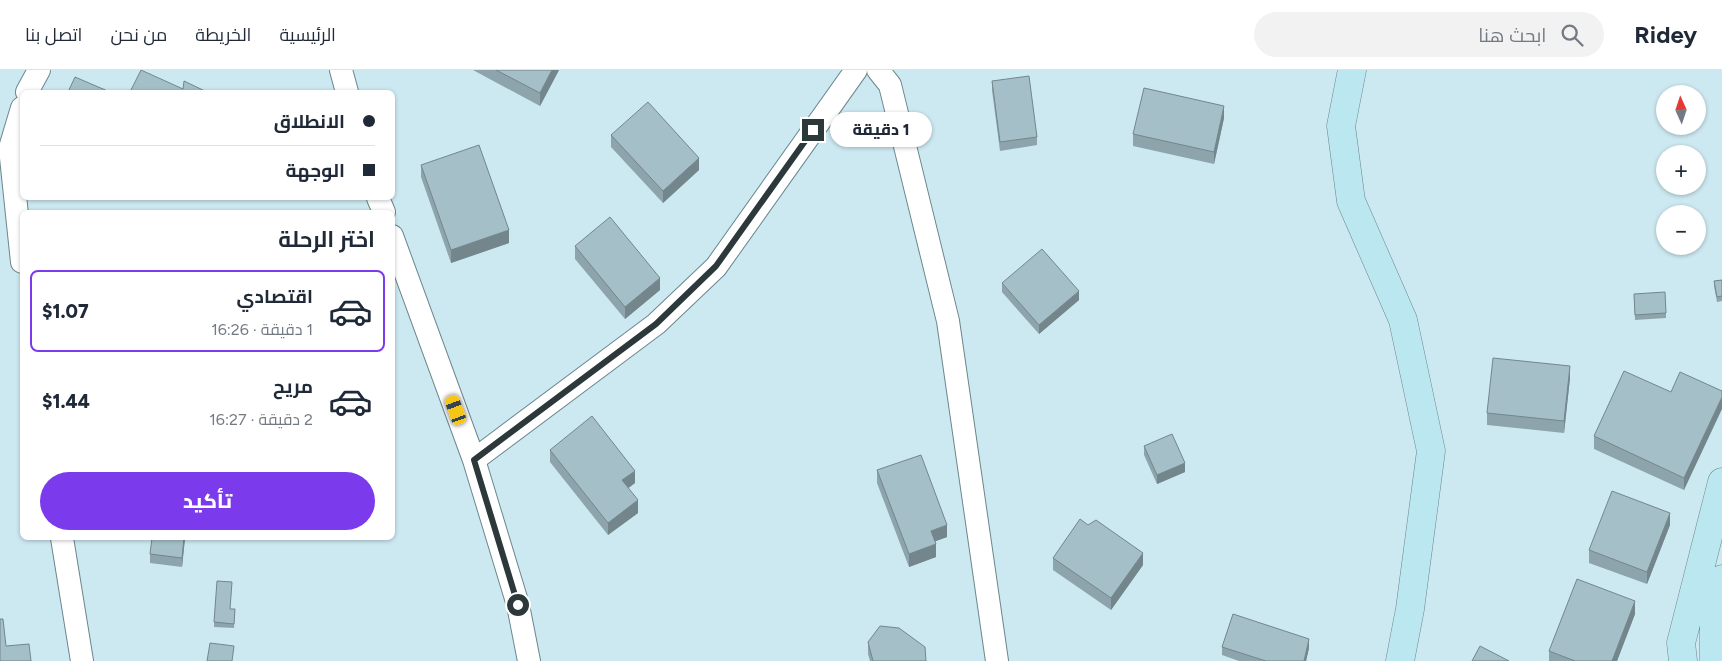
<!DOCTYPE html>
<html lang="ar">
<meta charset="utf-8">
<style>
:root{--surface:#fff;--page:#f2f2f3;--text:#1f2937;--muted:#747a83;--line:#e0e1e3;--accent:#7c3aed}
body{margin:0;font-family:Figtree,Cairo,sans-serif;background:var(--page);color:var(--text);direction:rtl;height:100vh;display:flex;flex-direction:column;font-size:19px;white-space:nowrap}
*{box-sizing:border-box;margin:0}
p{font-size:16px;color:var(--muted)}
.icon{flex:none;width:28px;height:28px;fill:none;stroke:currentColor;stroke-width:2;stroke-linecap:round;stroke-linejoin:round}
.map{position:relative;flex:1;overflow:hidden;direction:ltr}
.panel{position:absolute;left:20px;top:140px;width:375px;height:330px;display:flex;flex-direction:column;background:var(--surface);border-radius:8px;box-shadow:0 1px 4px #0004;direction:rtl}
.panel>*{flex:none}
.hud{position:absolute;left:20px;top:20px;width:375px;height:110px;border-radius:8px;box-shadow:0 1px 4px #0004;direction:rtl;display:grid;align-content:center;height:110px;padding:0 20px;background:var(--surface)}
.needle{width:32px;rotate:357deg}
.buttons{position:absolute;left:1656px;top:15px;display:grid;gap:10px}
.buttons a{display:grid;place-items:center;width:50px;height:50px;border-radius:50%;background:var(--surface);box-shadow:0 1px 4px #0004;font-size:25px}
.end{position:absolute;width:22px;height:22px;margin:-11px;border:6px solid #2d383b;background:#fff;box-shadow:0 0 0 2px #fff}
.from{border-radius:50%}
.bubble{position:absolute;height:35px;border-radius:18px;background:var(--surface);box-shadow:0 1px 4px #0004;font-size:16px;font-weight:800;line-height:35px;text-align:center;direction:rtl}
.car{position:absolute;width:15px;height:30px;margin:-15px -8px;border-radius:6px;box-shadow:0 0 4px 1px #0007;background:linear-gradient(#f5c518 24%,#345 0 40%,#f5c518 0 76%,#345 0 86%,#f5c518 0)}
.hud b{display:flex;align-items:center;gap:18px;height:48px;font-size:19px}
.hud b+b{border-top:1px solid var(--line)}
.hud i{width:12px;height:12px;background:var(--text)}
ul{padding:0;list-style:none}
li{display:flex;align-items:center;gap:15px;height:82px;margin:0 10px 8px;padding:0 10px;border:2px solid transparent;border-radius:8px}
li div{flex:1}
li b{display:block;font-size:19px}
li em{font-style:normal;font-weight:800}
li.current{border-color:var(--accent)}
li>.icon{width:45px;height:45px;stroke-width:1.5}
h2{padding:0 20px;font-size:22px;line-height:60px}
.action{display:flex;gap:10px;margin-top:auto;padding:10px 20px}
.action a{flex:1;height:58px;border-radius:30px;background:var(--accent);color:#fff;font-size:20px;font-weight:800;line-height:58px;text-align:center}
header{display:flex;align-items:center;gap:30px;box-sizing:border-box;height:70px;padding:0 25px;background:var(--surface);border-bottom:1px solid var(--line)}
header strong{font-size:24px}
nav{display:flex;gap:28px;margin-inline-start:auto;font-size:18px}
.search{width:350px;height:45px;background:var(--page);display:flex;align-items:center;gap:12px;box-sizing:border-box;padding:0 18px;border-radius:28px;color:var(--muted);font-size:19px}
.map>svg:first-child{display:block}
.lines{fill:none;stroke-linecap:round;stroke-linejoin:round}
.street-casing{stroke:#6c868d;stroke-width:24}
.secondary-casing{stroke:#6c868d;stroke-width:29}
.street{stroke:#fff;stroke-width:22}
.secondary{stroke:#bbe7f0;stroke-width:28}
.wall{fill:#8da4ac}
.shaded-wall{fill:#73868c}
.building{fill:#a4bfc8;stroke:#73868c}
.route{stroke:#2d383b;stroke-width:6}
</style>
<header>
<strong>Ridey</strong>
<div class="search"><svg class="icon" aria-label="search" viewBox="0 0 24 24"><circle cx="10" cy="10" r="6"/><path d="M15 15l6 6"/></svg>ابحث هنا</div>
<nav><a>الرئيسية</a><a>الخريطة</a><a>من نحن</a><a>اتصل بنا</a></nav>
</header>
<div class="map">
<svg width="1722" height="591" viewBox="0 0 1722 591">
<rect width="100%" height="100%" fill="#cce8f0"/>
<g class="lines">
<defs>
<path id="street" d="M 341,0 L 347,22
M 878,0 L 890,15 L 948,251 L 997,591
M 27,22 L 39,0
M 22,38 L 10,78 L 22,192
M 378,128 L 384,142
M 392,166 L 474,390 L 656,254 L 716,197 L 856,0
M 474,390 L 518,535 L 529,591
M 62,468 L 82,591"/>
<path id="secondary" d="M 1352,0 L 1341,56 L 1351,131 L 1403,250 L 1431,381 L 1410,539 L 1400,591
M 1683,591 L 1681,573 L 1722,412
M 1714,591 L 1714,535 L 1722,509"/>
</defs>
<use href="#street" class="street-casing"/>
<use href="#secondary" class="secondary-casing"/>
<use href="#street" class="street"/>
<use href="#secondary" class="secondary"/>
</g>
<path class="wall" d="M 473,0 L 559,0 L 540,36 Z
M 992,11 L 1037,67 L 1037,75 L 1000,81 L 992,20 Z
M 1224,48 L 1214,94 L 1133,76 L 1133,64 Z
M 611,65 L 699,100 L 663,133 L 611,77 Z
M 421,95 L 509,173 L 451,193 L 421,107 Z
M 575,176 L 660,220 L 625,249 L 575,189 Z
M 1722,210 L 1722,231 L 1717,232 L 1714,216 L 1714,211 Z
M 1002,213 L 1079,230 L 1039,264 L 1002,222 Z
M 1634,224 L 1666,243 L 1666,248 L 1635,250 Z
M 1570,308 L 1564,363 L 1487,355 L 1487,343 Z
M 1722,321 L 1684,420 L 1594,379 L 1594,366 L 1671,322 Z
M 1144,376 L 1185,402 L 1157,414 L 1144,385 Z
M 550,380 L 635,413 L 628,418 L 638,443 L 608,465 L 550,392 Z
M 877,400 L 947,467 L 935,471 L 936,487 L 909,497 L 877,413 Z
M 1670,455 L 1647,514 L 1589,493 L 1589,480 Z
M 185,468 L 182,497 L 150,493 L 150,484 Z
M 1053,488 L 1143,495 L 1111,540 L 1053,500 Z
M 230,539 L 235,539 L 234,558 L 214,557 L 214,552 Z
M 1635,544 L 1617,591 L 1549,591 L 1549,581 Z
M 868,572 L 926,591 L 870,591 L 868,584 Z
M 1222,577 L 1309,578 L 1306,591 L 1239,591 L 1222,585 Z"/>
<path class="shaded-wall" d="M 552,0 L 559,0 L 540,36 L 540,23 Z
M 1224,36 L 1224,48 L 1214,94 L 1214,82 Z
M 699,88 L 699,100 L 663,133 L 663,121 Z
M 509,160 L 509,173 L 451,193 L 451,180 Z
M 660,208 L 660,220 L 625,249 L 625,237 Z
M 1079,221 L 1079,230 L 1039,264 L 1039,255 Z
M 1570,296 L 1570,308 L 1564,363 L 1564,351 Z
M 1722,327 L 1722,339 L 1684,420 L 1684,408 Z
M 1185,393 L 1185,402 L 1157,414 L 1157,405 Z
M 635,401 L 635,413 L 622,423 L 622,410 Z
M 638,430 L 638,443 L 608,465 L 608,453 Z
M 1670,443 L 1670,455 L 1647,514 L 1647,502 Z
M 947,455 L 947,467 L 931,473 L 931,461 Z
M 184,468 L 185,468 L 182,497 L 182,488 Z
M 936,474 L 936,487 L 909,497 L 909,484 Z
M 1143,483 L 1143,495 L 1111,540 L 1111,528 Z
M 1635,531 L 1635,544 L 1617,591 L 1612,591 Z
M 1309,569 L 1309,578 L 1306,591 L 1304,591 Z"/>
<path class="building" d="M 141,0 L 183,19 L 184,11 L 207,22 L 130,22 Z
M 496,0 L 552,0 L 540,23 Z
M 1029,6 L 1037,67 L 1000,72 L 992,11 Z
M 75,7 L 110,22 L 68,22 Z
M 1144,18 L 1224,36 L 1214,82 L 1133,64 Z
M 648,32 L 699,88 L 663,121 L 611,65 Z
M 479,75 L 509,160 L 451,180 L 421,95 Z
M 610,147 L 660,208 L 625,237 L 575,176 Z
M 1042,179 L 1079,221 L 1039,255 L 1002,213 Z
M 1722,210 L 1722,226 L 1717,227 L 1714,211 Z
M 1665,222 L 1666,243 L 1635,245 L 1634,224 Z
M 1493,288 L 1570,296 L 1564,351 L 1487,343 Z
M 1624,301 L 1671,322 L 1680,302 L 1722,321 L 1722,327 L 1684,408 L 1594,366 Z
M 592,346 L 635,401 L 622,410 L 638,430 L 608,453 L 550,380 Z
M 1172,364 L 1185,393 L 1157,405 L 1144,376 Z
M 921,385 L 947,455 L 931,461 L 936,474 L 909,484 L 877,400 Z
M 1612,421 L 1670,443 L 1647,502 L 1589,480 Z
M 1080,449 L 1088,455 L 1096,450 L 1143,483 L 1111,528 L 1053,488 Z
M 152,468 L 184,468 L 182,488 L 150,484 Z
M 1577,509 L 1635,531 L 1612,591 L 1575,591 L 1549,581 Z
M 217,511 L 232,512 L 230,539 L 235,539 L 234,554 L 214,552 Z
M 1233,544 L 1309,569 L 1304,591 L 1266,591 L 1222,577 Z
M 0,549 L 3,549 L 6,576 L 29,574 L 31,591 L 0,591 Z
M 880,556 L 899,558 L 925,577 L 926,591 L 873,591 L 868,572 Z
M 210,573 L 234,576 L 232,591 L 207,591 Z
M 1480,576 L 1509,591 L 1472,591 Z"/>
<g class="lines">
<path class="route" d="M 518,535 L 474,390 L 656,254 L 716,196 L 813,60"/>
</g>
</svg>
<div class="buttons">
<a><svg class="needle" viewBox="-14 -14 28 28"><path d="M0-13l5 13h-10z" fill="#e53935"/><path d="M0 13l5-13h-10z" fill="#747a83"/></svg></a>
<a>+</a>
<a>−</a>
</div>
<i class="end from" style="left:518px;top:535px"></i>
<i class="end" style="left:813px;top:60px"></i>
<div class="bubble" style="left:830px;top:42px;width:102px">1 دقيقة</div>
<i class="car" style="left:456px;top:340px;rotate:340deg"></i>
<div class="hud">
<b><i class="from"></i>الانطلاق</b>
<b><i></i>الوجهة</b>
</div>
<section class="panel">
<h2>اختر الرحلة</h2>
<ul>
<li class="current"><svg class="icon" aria-label="car" viewBox="0 0 24 24"><path d="M5 17H2v-5l4-1 3-4h7l3 4 3 1v5h-3M9 17h6M6 11h13"/><circle cx="7" cy="17" r="2"/><circle cx="17" cy="17" r="2"/></svg><div><b>اقتصادي</b><p>1 دقيقة · 16:26</p></div><em>$1.07</em></li>
<li><svg class="icon" aria-label="car" viewBox="0 0 24 24"><path d="M5 17H2v-5l4-1 3-4h7l3 4 3 1v5h-3M9 17h6M6 11h13"/><circle cx="7" cy="17" r="2"/><circle cx="17" cy="17" r="2"/></svg><div><b>مريح</b><p>2 دقيقة · 16:27</p></div><em>$1.44</em></li>
</ul>
<div class="action"><a>تأكيد</a></div>
</section>
</div>
